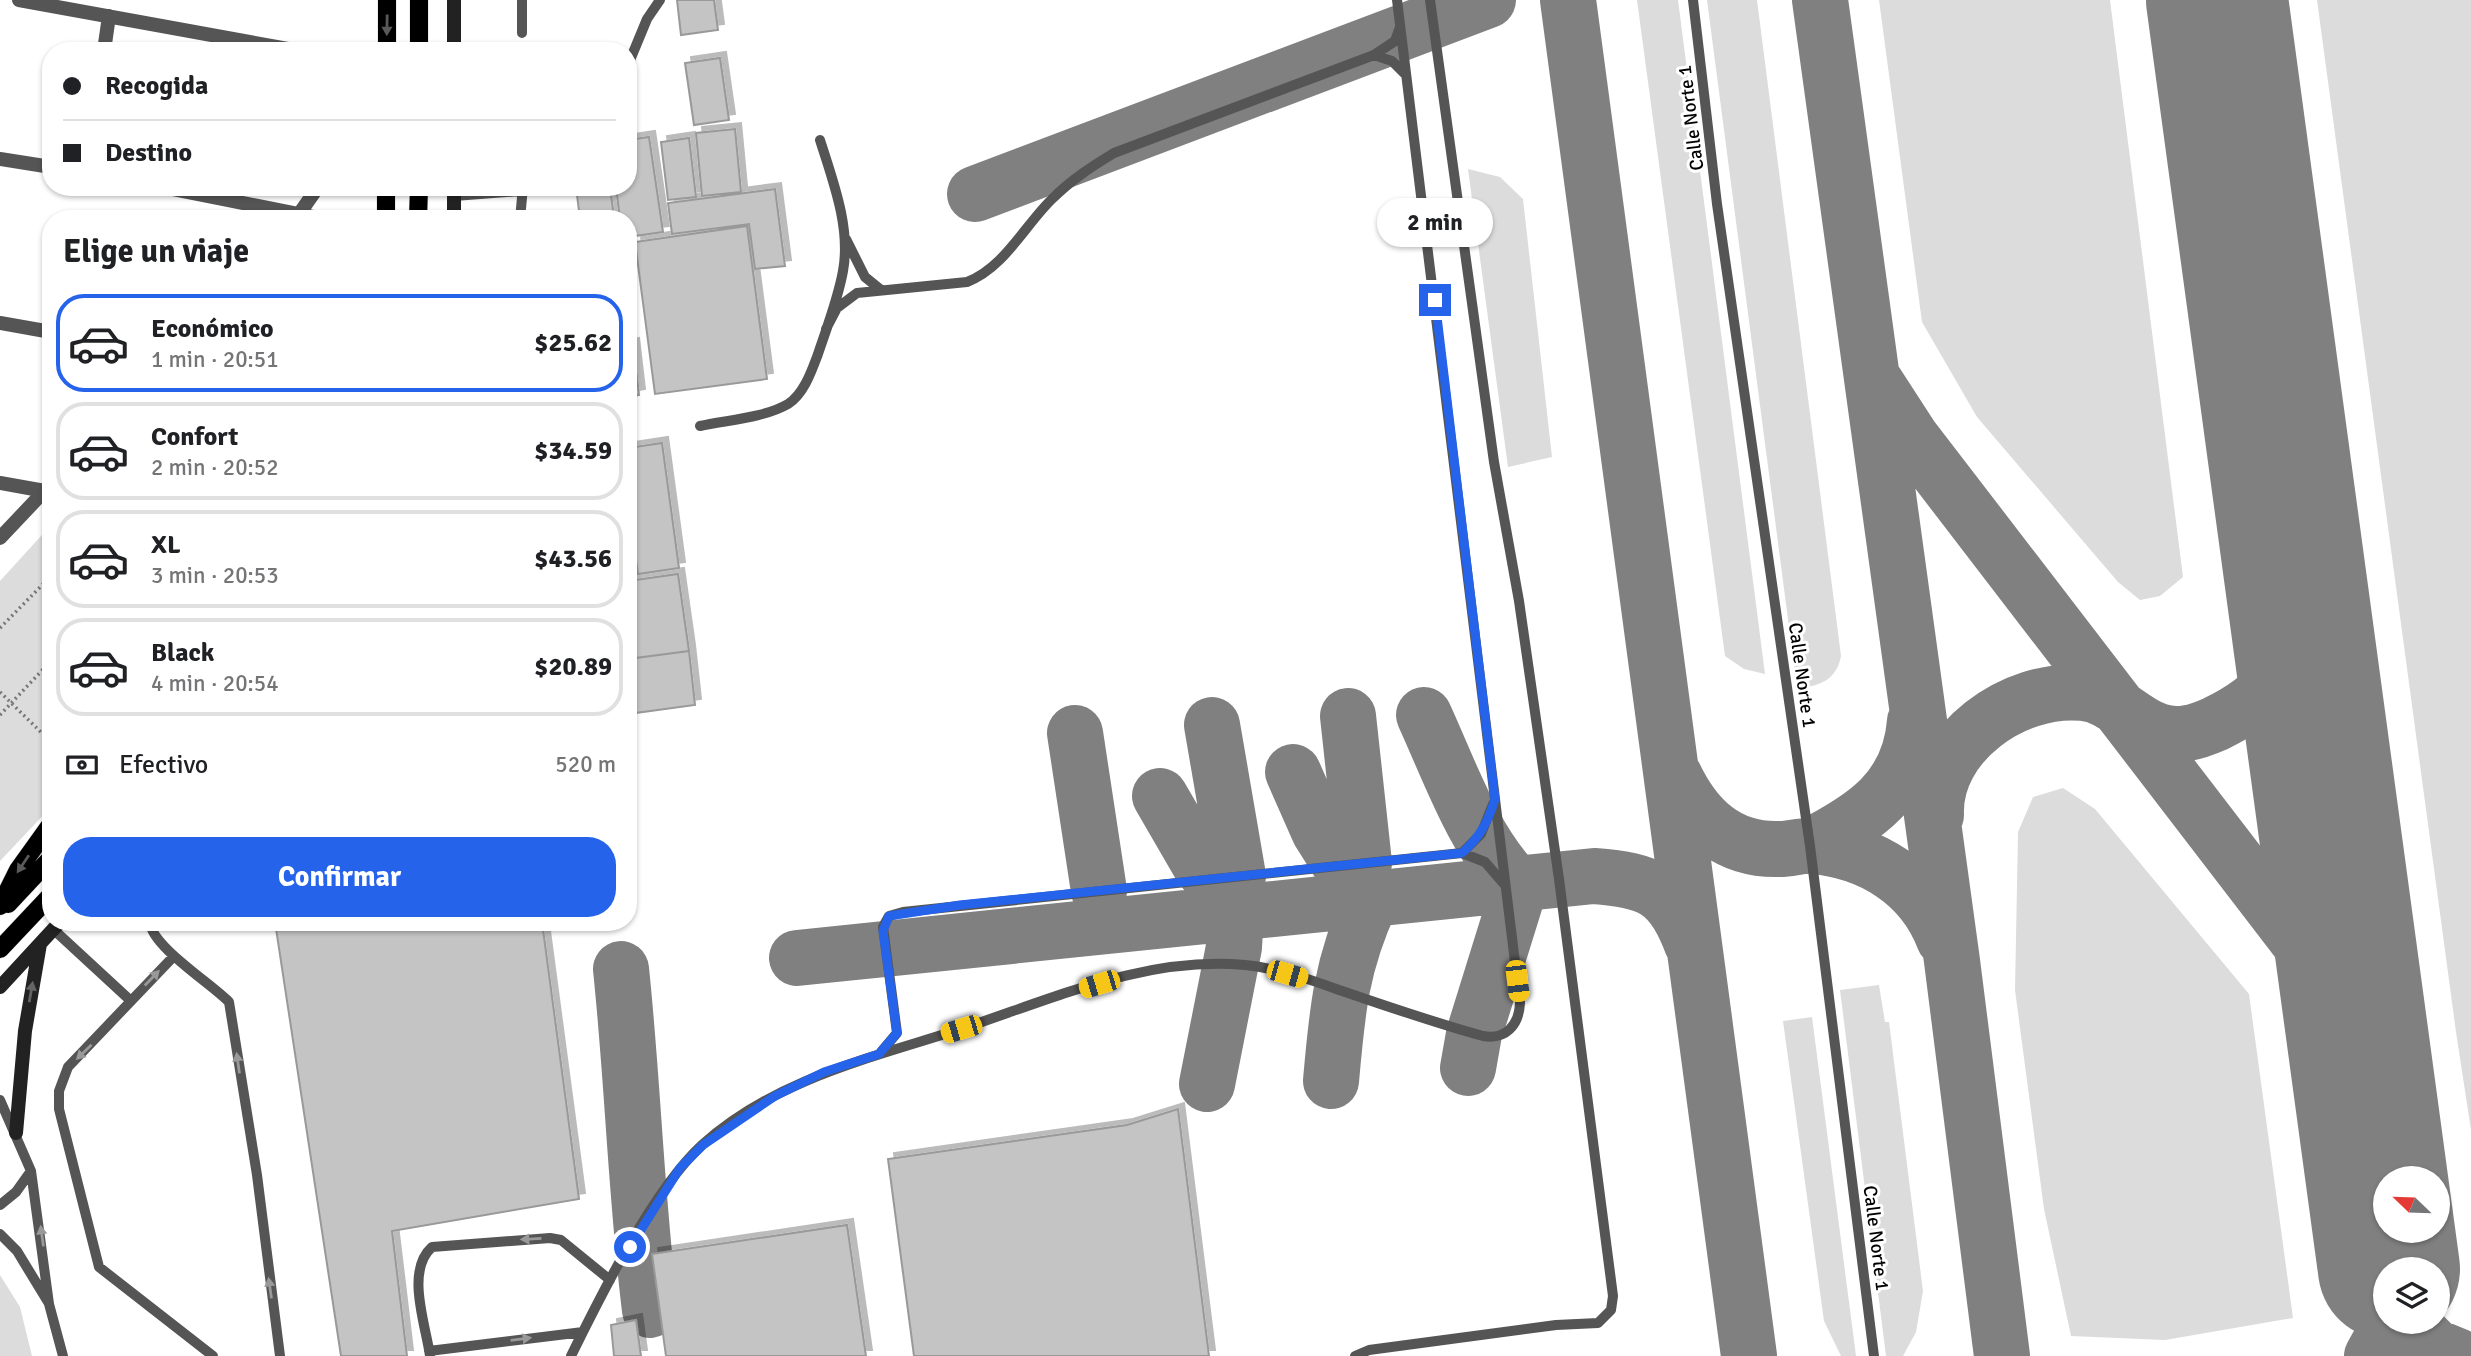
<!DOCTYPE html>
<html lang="es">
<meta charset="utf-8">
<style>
:root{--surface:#fff;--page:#f6f6f6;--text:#202124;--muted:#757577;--line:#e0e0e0;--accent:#2563eb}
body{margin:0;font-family:Signika,sans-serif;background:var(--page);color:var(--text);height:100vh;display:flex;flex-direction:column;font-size:26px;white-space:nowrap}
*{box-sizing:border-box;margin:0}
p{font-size:23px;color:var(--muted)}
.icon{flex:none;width:38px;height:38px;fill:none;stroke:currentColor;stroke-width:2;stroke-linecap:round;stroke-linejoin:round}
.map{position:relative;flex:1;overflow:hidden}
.panel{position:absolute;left:42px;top:210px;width:595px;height:721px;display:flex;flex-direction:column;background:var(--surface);border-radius:28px;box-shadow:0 2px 5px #0004}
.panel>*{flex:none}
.banner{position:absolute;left:42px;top:42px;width:595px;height:154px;border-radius:28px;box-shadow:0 2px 5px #0004;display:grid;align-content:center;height:154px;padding:0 21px;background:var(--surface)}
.needle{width:46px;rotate:293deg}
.buttons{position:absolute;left:2373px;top:1166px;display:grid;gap:14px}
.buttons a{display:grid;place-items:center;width:77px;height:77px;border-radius:50%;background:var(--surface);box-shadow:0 2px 5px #0004;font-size:35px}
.end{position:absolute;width:32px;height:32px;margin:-16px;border:9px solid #2563eb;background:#fff;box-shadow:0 0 0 4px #fff}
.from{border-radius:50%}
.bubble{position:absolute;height:49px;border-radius:24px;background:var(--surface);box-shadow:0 2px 5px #0004;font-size:23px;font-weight:700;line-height:49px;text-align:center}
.car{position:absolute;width:21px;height:42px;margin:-21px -10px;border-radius:9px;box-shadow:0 0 5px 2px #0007;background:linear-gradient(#f5c518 24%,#345 0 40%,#f5c518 0 76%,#345 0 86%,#f5c518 0)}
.banner b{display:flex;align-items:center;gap:24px;height:66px;font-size:26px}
.banner b+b{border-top:2px solid var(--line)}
.banner i{width:18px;height:18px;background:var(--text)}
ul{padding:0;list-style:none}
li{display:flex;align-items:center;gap:21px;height:98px;margin:0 14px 10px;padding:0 7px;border:4px solid var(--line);border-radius:28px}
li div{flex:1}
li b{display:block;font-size:26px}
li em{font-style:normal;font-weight:700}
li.current{border-color:var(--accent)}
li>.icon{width:63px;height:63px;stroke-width:1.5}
h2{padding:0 21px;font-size:32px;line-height:84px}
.pay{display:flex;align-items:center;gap:18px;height:77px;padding:0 21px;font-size:26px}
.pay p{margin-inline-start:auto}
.primary-button{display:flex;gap:14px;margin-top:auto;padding:14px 21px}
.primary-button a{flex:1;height:80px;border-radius:28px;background:var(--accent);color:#fff;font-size:28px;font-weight:700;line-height:80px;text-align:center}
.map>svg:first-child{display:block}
.green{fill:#dcdcdc}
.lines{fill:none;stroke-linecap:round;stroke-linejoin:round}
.taxiway{stroke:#808080;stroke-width:56}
.runway{stroke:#808080;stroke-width:142}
.building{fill:#c4c4c4;stroke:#999;stroke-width:2;filter:url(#shadow)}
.primary-casing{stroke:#dbdbdb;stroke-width:19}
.path{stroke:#777;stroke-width:3.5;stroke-dasharray:2 3.5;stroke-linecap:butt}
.lane{stroke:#555;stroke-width:10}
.street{stroke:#555;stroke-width:14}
.secondary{stroke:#222;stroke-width:14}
.primary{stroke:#000;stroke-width:18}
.oneway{fill:#595959}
.oneway2{fill:#999}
.oneway3{fill:#646464}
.route{stroke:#2563eb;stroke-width:9}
.labels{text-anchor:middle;stroke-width:6;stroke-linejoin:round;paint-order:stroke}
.street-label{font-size:19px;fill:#000;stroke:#fff}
</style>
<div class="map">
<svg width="2471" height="1356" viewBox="0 0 2471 1356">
<defs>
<filter id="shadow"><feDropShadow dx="6" dy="-6" stdDeviation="0" flood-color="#0004"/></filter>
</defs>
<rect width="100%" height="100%" fill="#fff"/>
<path class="green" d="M 1637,0 L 1678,0 L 1765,674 L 1744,669 L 1725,656 Z
M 1707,0 L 1757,0 L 1841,656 C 1837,680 1818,687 1797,688 Z
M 1879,0 L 2110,0 L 2183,577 L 2160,596 L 2140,600 L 2118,582 L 1977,417 L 1922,322 Z
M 2317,0 L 2471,0 L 2471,1130 L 2456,1032 Z
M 1468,169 L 1500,177 L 1523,199 L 1552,457 L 1508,467 Z
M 51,525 L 51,807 L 0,861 L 0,581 Z
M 2063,788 L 2095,809 L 2249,994 L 2293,1318 L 2165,1340 L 2071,1336 L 2044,1209 L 2015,990 L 2018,832 L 2033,797 Z
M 1879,985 L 1885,1022 L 1889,1022 L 1923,1291 L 1916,1332 L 1903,1356 L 1886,1356 L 1840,990 Z
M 1812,1017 L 1856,1356 L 1841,1356 L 1824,1321 L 1783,1021 Z
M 0,1275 L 20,1307 L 32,1356 L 0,1356 Z"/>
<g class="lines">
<path class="taxiway" d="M 1568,0 L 1749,1356
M 1820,0 L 1952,961 L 2002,1356
M 975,194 L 1488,0
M 1876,383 L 1911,437 L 2328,980 L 2342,1007 L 2359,1052
M 1424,715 C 1451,774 1473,840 1518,886
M 1348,716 L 1364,863
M 1212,725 L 1238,876
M 1075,733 L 1099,891
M 1293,772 L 1319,831 L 1363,901
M 1674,775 C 1695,819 1727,851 1780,849 C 1791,849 1802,845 1812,846 C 1871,851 1923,883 1944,939
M 1160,796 L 1200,865 L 1239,913
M 1936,815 C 1933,743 2015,686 2083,693 C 2114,696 2130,722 2158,731 C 2178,738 2197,732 2215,724 C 2271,697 2299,664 2298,600
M 1810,846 C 1865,818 1910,789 1915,721
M 797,958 L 1594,876 C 1651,880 1672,890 1692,944
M 621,969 C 633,1083 636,1197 650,1310
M 1468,1068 L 1474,1034 L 1520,886
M 1331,1081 C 1337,1012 1341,964 1371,900
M 1207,1084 L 1234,947 L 1236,913
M 2385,1240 L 2390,1269
M 2409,1321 L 2435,1347 L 2457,1356
M 2372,1356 L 2383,1336 L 2386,1321"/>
<path class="runway" d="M 2217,0 L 2389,1269"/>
</g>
<path class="building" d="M 677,0 L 714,0 L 718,30 L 681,35 Z
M 720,58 L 729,120 L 694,125 L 685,63 Z
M 735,129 L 741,192 L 702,196 L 696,133 Z
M 649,137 L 663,232 L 628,237 L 628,219 L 620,219 L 616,187 L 628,187 L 628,140 Z
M 689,138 L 696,197 L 668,200 L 661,142 Z
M 576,187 L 610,187 L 614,217 L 580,219 Z
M 775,189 L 785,266 L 755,269 L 749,224 L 672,234 L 668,203 Z
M 747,226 L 767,379 L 655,394 L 635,242 Z
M 633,344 L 639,395 L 628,397 L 628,345 Z
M 662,443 L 679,568 L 638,574 L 628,503 L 628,448 Z
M 678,574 L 689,651 L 628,659 L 628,581 Z
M 689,651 L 695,705 L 628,714 L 628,659 Z
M 275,922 L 542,922 L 579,1199 L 392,1231 L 407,1356 L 341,1356 Z
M 1178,1109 L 1209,1356 L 914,1356 L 888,1159 L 1127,1125 Z
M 847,1225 L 866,1356 L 666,1356 L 652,1254 Z
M 636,1320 L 641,1356 L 614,1356 L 611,1325 Z"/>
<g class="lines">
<defs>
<path id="primary" d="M 419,0 L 419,51
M 387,51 L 387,0
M 386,219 L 386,187
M 418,219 L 419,187
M 8,904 L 51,858
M 0,906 L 18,870 L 51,824
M 0,949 L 51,895"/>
</defs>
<use href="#primary" class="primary-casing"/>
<path class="path" d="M 0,628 L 51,576
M 0,692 L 51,742
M 0,715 L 51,661"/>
<path class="lane" d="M 522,0 L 522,33
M 1693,0 L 1717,204 L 1810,846 L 1874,1356
M 1374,55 L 1392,61 L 1406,75
M 628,65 L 647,19 L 660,0
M 454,196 L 521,191
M 520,219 L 523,187
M 846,239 L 865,277 L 881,290
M 826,329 L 837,308 L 857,293 L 967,282 C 1004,268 1025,225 1052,199 C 1071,180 1091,167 1114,153 L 1374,55 L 1395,41 L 1400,27
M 700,426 C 727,420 764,418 788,404 C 804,394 812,370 818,354 C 827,327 838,299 843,271 C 851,228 833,181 820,140
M 1462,853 L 1481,834 L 1493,804
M 150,922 C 151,946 212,984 229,1002 L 257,1175 L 280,1356
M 53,929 L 131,1001
M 174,956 L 68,1067 L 59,1091 L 59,1109 L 99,1267 L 213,1356
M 881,1052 L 897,1033 L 883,927 L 889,916 L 903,912 L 1462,853 L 1485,862 L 1504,884
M 0,1100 L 31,1171 L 49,1304 L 63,1356
M 0,1205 L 16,1192 L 31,1171
M 0,1234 L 17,1251 L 48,1302
M 429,1351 L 583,1332
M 430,1356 C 426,1325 405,1271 432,1247 L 550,1238 L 561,1240 L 610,1280
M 571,1356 C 601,1295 653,1190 702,1145 C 776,1078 875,1057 967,1027 C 1057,997 1148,956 1245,965 C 1277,968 1309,979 1339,990 C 1387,1006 1435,1023 1483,1036 C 1506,1040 1519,1025 1520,1003 L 1397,0
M 1355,1356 L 1369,1350 L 1556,1325 L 1598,1323 L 1611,1310 L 1613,1296 L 1559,879 L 1519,601 L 1494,462 L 1430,0"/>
<path class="street" d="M 19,0 L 299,51
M 104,51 L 109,16
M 0,159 L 51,167
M 162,187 L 324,219
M 297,217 L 318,187
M 0,323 L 51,332
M 0,483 L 45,491
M 0,538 L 51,484"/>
<path class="secondary" d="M 454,0 L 454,51
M 454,187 L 454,219
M 0,987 L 60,922
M 16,1133 L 25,1031 L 40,944"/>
<use href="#primary" class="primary"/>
</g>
<defs><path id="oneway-solid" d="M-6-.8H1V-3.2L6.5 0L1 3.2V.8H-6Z" transform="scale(1.75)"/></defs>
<g class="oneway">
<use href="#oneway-solid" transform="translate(387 25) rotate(91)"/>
<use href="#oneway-solid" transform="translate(23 864) rotate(124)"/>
</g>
<g class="oneway2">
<use href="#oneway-solid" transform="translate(152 978) rotate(-46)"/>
<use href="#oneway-solid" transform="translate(84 1052) rotate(136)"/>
<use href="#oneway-solid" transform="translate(238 1063) rotate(-98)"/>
<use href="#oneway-solid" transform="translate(42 1236) rotate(-98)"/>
<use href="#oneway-solid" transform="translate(531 1239) rotate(177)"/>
<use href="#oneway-solid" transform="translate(270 1288) rotate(-98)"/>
<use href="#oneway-solid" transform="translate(521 1339) rotate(-7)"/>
</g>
<use class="oneway3" href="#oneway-solid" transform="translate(31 992) rotate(-80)"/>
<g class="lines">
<path class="route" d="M 630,1247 L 680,1168 L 703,1145 L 775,1096 L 824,1072 L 879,1054 L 897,1033 L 883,931 L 889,916 L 960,905 L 1462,853 C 1480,837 1488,822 1495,799 L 1435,300"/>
</g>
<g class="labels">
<g class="street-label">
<text transform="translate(1690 118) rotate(-97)" y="7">Calle Norte 1</text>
<text transform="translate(1803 675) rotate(82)" y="7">Calle Norte 1</text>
<text transform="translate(1877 1238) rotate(83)" y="7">Calle Norte 1</text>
</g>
</g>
</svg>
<div class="buttons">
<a><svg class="needle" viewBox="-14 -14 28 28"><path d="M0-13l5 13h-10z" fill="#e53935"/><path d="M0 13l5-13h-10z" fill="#757577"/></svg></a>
<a><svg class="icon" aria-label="layers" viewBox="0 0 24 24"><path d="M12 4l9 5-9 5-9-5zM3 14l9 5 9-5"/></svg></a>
</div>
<i class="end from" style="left:630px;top:1247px"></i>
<i class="end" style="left:1435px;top:300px"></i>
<div class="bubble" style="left:1377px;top:198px;width:116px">2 min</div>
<i class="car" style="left:1287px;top:974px;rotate:106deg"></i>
<i class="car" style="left:1517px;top:981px;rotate:173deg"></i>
<i class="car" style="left:1099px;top:984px;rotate:253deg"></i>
<i class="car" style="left:961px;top:1029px;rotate:253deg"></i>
<div class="banner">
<b><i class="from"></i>Recogida</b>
<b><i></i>Destino</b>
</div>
<section class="panel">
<h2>Elige un viaje</h2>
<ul>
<li class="current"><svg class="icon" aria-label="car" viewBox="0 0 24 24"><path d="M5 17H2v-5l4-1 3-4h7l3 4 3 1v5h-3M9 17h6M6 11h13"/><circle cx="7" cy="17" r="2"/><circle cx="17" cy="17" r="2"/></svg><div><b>Económico</b><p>1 min · 20:51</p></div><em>$25.62</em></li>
<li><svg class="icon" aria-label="car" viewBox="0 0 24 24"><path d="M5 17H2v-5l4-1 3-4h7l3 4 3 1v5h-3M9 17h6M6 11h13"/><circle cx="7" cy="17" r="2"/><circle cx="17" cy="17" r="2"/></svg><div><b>Confort</b><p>2 min · 20:52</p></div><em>$34.59</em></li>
<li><svg class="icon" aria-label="car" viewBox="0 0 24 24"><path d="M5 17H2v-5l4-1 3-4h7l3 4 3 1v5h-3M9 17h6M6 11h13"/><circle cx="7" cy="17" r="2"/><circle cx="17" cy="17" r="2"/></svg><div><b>XL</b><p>3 min · 20:53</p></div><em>$43.56</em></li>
<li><svg class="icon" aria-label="car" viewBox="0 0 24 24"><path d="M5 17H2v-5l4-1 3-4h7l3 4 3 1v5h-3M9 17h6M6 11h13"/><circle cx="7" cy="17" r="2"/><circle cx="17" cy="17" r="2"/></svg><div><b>Black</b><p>4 min · 20:54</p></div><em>$20.89</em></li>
</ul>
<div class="pay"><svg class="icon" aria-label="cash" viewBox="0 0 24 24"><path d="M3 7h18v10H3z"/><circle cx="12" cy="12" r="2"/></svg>Efectivo<p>520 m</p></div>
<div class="primary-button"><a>Confirmar</a></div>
</section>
</div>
